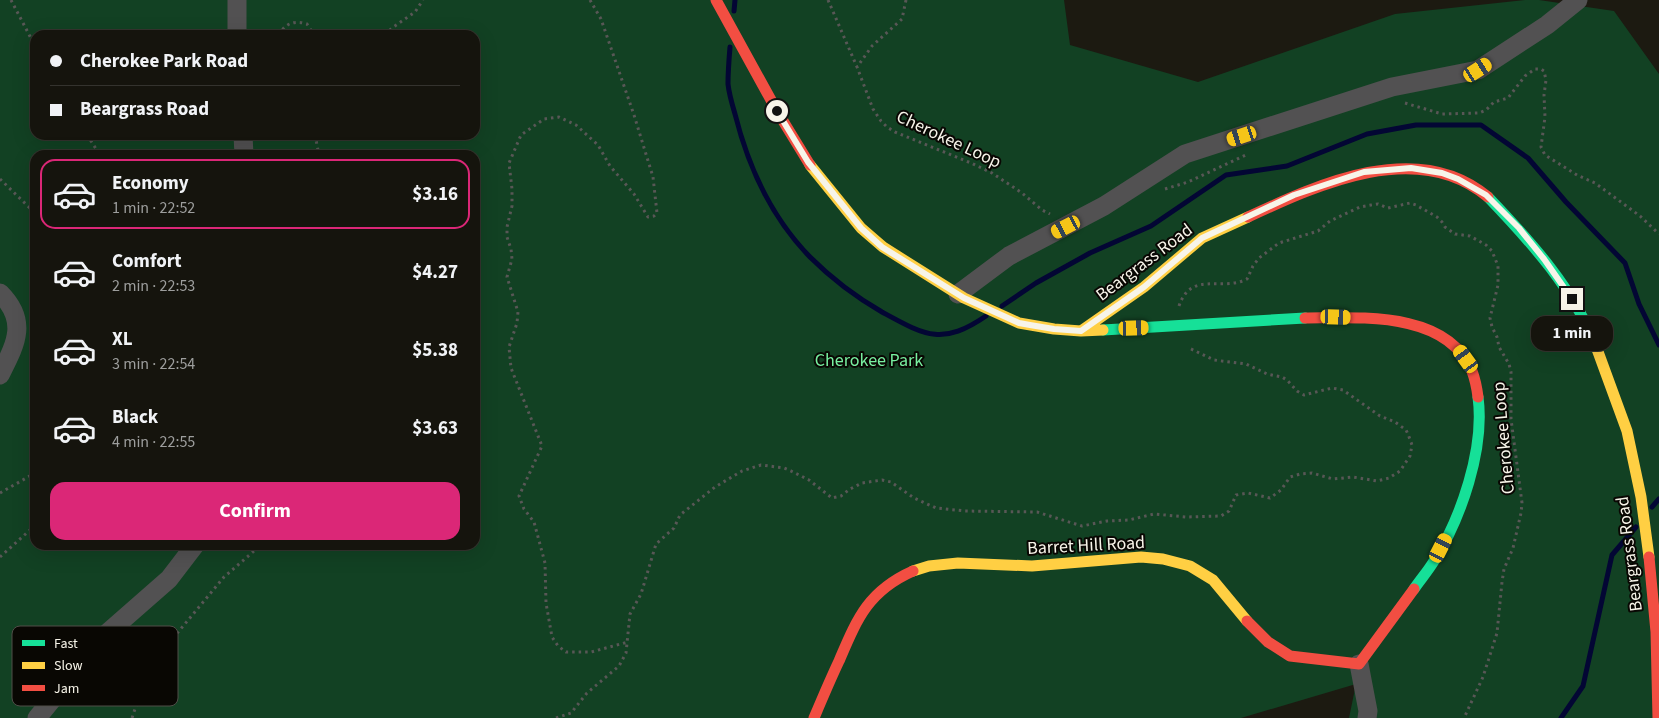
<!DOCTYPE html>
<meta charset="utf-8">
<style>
:root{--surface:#15140d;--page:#1e1d16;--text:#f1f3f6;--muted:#9d9e9d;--line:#34332e;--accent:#db2777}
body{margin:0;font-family:"Source Sans 3",sans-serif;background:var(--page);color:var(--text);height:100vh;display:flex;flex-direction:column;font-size:19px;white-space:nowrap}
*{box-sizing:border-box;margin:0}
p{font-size:16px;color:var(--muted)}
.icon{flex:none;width:28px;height:28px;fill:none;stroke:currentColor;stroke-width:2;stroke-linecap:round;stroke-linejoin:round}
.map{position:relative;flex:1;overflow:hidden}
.panel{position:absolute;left:30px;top:150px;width:450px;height:400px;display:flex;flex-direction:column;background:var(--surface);border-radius:15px;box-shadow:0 5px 20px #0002,0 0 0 1px var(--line)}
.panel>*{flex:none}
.top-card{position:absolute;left:30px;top:30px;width:450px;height:110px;border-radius:15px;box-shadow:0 5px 20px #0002,0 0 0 1px var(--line);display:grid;align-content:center;height:110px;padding:0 20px;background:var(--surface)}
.end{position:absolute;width:22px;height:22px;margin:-11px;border:6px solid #f7f4e9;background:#111;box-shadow:0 0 0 2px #111}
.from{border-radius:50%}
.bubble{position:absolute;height:35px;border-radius:15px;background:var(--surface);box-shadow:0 5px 20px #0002,0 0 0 1px var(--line);font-size:16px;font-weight:700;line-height:35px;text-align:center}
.car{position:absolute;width:15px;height:30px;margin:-15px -8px;border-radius:6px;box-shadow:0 0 4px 1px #0007;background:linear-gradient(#f5c518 24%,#345 0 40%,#f5c518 0 76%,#345 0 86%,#f5c518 0)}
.top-card b{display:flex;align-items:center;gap:18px;height:48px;font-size:19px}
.top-card b+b{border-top:1px solid var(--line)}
.top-card i{width:12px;height:12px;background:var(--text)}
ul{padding:9px 0 0;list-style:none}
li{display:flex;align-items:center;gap:15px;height:70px;margin:0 10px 8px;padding:0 10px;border:2px solid transparent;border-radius:15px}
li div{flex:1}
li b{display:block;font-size:19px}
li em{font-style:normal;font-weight:700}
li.current{border-color:var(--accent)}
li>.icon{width:45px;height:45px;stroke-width:1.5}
.cta{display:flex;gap:10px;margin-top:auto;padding:10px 20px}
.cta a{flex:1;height:58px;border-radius:15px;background:var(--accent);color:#fff;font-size:20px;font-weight:700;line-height:58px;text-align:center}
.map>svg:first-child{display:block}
.green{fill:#124123;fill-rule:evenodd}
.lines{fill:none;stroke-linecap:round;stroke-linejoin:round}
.stream{stroke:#030634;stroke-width:5}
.path{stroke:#585756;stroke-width:3;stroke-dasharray:2.5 4;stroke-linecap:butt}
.street{stroke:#525152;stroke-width:19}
.fast{stroke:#16e098;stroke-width:11}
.slow{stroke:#ffcf43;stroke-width:11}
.jam{stroke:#f24e42;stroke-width:11}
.route{stroke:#f7f4e9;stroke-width:6}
.labels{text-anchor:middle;stroke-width:4;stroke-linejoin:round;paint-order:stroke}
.street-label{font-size:18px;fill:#f7f4e9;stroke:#090703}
.park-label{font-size:18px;fill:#78f0a0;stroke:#090703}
.key{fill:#090703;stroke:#504e48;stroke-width:1}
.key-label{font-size:14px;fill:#f7f4e9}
</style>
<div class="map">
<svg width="1659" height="718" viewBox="0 0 1659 718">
<rect width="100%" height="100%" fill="#1c1a11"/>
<path class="green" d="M 0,0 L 1064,0 L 1070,45 L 1198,82 L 1395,14 L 1525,0 L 1539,0 L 1614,11 L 1659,74 L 1659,718 L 1349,718 L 1356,684 L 1241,718 L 0,718 ZM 35,35 L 475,35 L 475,135 L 35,135 ZM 35,155 L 475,155 L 475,545 L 35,545 Z"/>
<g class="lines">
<path class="stream" d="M 734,11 L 735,0
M 730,47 C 729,59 728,72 728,84 C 729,94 732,104 735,114 C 748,166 772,218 810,257 C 832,279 856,297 882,312 C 926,336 942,346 986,316
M 1002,306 L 1036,283 L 1090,253 L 1151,226 L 1226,175 L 1287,166 L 1367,134 L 1416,125 L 1481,125 L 1528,158 L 1566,202 L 1625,263 L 1639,304 L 1659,345
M 1652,507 L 1659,499
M 1561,718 L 1583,686 L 1612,555 L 1636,527"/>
<path class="path" d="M 11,0 L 35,46
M 590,0 L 601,19 L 634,115 L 653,177 L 657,213 L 654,216 L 648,217 L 634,194 L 610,166 L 598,145 L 576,125 L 559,117 L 544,119 L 521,135 L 509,163 L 512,189 L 512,206 L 507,227 L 507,237 L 511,249 L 512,259 L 507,277 L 518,312 L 517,323 L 509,347 L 511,368 L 542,446 L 519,496 L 524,509 L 534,522 L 545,563 L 546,603 L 552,637 L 558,646 L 566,652 L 591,652 L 628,642
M 828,0 L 857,67
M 906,0 L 902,19 L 872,46 L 857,67 L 873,109 L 881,121 L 887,127 L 895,132 L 971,163 L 992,173 L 1022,193 L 1042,210 L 1050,214
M 279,35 C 285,23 295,20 307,24 L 314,35
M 385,35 L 392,28 L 415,12 L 423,0
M 1405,103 L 1442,114 L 1479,113 L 1486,110 L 1494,102 L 1508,98 L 1525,76 L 1535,69 L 1541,69 L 1544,71 L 1546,80 L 1544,95 L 1545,117 L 1541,147 L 1545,155 L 1577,175 L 1595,183 L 1640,216 L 1659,234
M 87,135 L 100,155
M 317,135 L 316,140 L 319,155
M 0,179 L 35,213
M 1165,189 L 1188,182 L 1248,154
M 1179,306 C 1191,270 1222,292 1247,279 L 1253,266 L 1259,258 L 1279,243 L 1318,231 L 1330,221 L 1360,207 L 1371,205 L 1378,204 L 1388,208 L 1410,203 L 1416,205 L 1437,217 L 1442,222 L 1445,227 L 1455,234 L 1470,236 L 1486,245 L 1492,251 L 1498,266 L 1498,285 L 1490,318 L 1492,327 L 1497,337 L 1499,347 L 1509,364 L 1511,372 L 1511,419 L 1522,503 L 1521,513 L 1513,548 L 1504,569 L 1502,582 L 1497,633 L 1483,677 L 1464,718
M 0,493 L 35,473
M 0,557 L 30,530 L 35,528
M 132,718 L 149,667 L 224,577 L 261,545
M 556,718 L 571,713 L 587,693 L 619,666 L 626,653 L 630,614 L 641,594 L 656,544 L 674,528 L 680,515 L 715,487 L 742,471 L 761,465 L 769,466 L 784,468 L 791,471 L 809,480 L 832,498 L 841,496 L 850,489 L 862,483 L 882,480 L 891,482 L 914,498 L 936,508 L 965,511 L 1037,512 L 1082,526 L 1107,521 L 1129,520 L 1154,514 L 1186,517 L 1221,516 L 1229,511 L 1236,495 L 1248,493 L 1270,498 L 1281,490 L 1290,477 L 1300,474 L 1312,473 L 1333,479 L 1353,477 L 1377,481 L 1389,478 L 1400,471 L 1410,456 L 1412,445 L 1408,434 L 1406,430 L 1395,422 L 1380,416 L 1343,390 L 1332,388 L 1304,395 L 1297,391 L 1287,380 L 1282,377 L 1267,374 L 1246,364 L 1214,360 L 1189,348"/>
<path class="street" d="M 237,0 L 237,35
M 243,135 L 244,155
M 0,293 C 29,322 15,345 0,375
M 958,294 L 1009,256 L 1104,206 L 1185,154 L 1392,87 L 1478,70 L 1547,25 L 1578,0
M 1359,664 L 1368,711 L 1367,718
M 37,718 L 104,636 L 169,579 L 195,545"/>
<path class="fast" d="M 1488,197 C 1531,242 1575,290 1597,349
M 1103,330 L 1305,318
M 1414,589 C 1420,580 1428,571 1434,561 C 1461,518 1485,449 1478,397"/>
<path class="slow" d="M 810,165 L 861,228 L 883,247 L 964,298 L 1019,323 L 1054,329 L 1081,331 L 1103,330
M 1081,331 L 1144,287 L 1202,238 L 1248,217
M 1597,349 L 1627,431 L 1641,497 L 1649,557
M 913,571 L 929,566 L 958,563 L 1032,566 L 1141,557 L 1163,559 L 1190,566 L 1213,580 L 1247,621"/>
<path class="jam" d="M 716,0 L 777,111 L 810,165
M 1248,217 C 1319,184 1418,138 1488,197
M 1305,318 C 1359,318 1446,310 1472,371 C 1475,379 1477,389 1478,397
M 1649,557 L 1656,632 L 1658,718
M 1247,621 L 1268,642 L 1290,656 L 1359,664 L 1414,589
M 814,718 C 822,699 830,680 839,661 C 857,619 868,591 913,571"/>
</g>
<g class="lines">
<path class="route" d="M 777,111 L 808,162 L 861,228 L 882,247 L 964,298 L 1019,323 L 1030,325 L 1054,329 L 1081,331 L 1144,287 L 1202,238 L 1294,195 L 1364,172 L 1411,168 L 1442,173 L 1458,179 L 1486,195 L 1519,228 L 1544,259 L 1572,299"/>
</g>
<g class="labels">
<g class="street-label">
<text transform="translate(949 139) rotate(25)" y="6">Cherokee Loop</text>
<text transform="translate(1144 262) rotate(-37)" y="6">Beargrass Road</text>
<text transform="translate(1503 438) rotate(-95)" y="6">Cherokee Loop</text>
<text transform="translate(1086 545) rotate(-3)" y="6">Barret Hill Road</text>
<text transform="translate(1629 554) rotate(-97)" y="6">Beargrass Road</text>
</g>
<g class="park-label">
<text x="869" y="366">Cherokee Park</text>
</g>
</g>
<rect x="12" y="626" width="166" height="80" rx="8" class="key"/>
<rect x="22" y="640" width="23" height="6" fill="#16e098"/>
<rect x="22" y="662" width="23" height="7" fill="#ffcf43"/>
<rect x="22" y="685" width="23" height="6" fill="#f24e42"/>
<g class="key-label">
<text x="54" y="648">Fast</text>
<text x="54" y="670">Slow</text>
<text x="54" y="693">Jam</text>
</g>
</svg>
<i class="end from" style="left:777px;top:111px"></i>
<i class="end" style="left:1572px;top:299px"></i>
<div class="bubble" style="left:1531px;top:316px;width:82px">1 min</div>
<i class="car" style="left:1478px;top:70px;rotate:57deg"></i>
<i class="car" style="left:1242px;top:136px;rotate:252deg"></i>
<i class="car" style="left:1066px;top:227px;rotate:243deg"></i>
<i class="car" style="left:1336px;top:317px;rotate:92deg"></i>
<i class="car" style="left:1134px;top:328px;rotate:88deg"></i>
<i class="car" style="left:1466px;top:359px;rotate:324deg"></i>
<i class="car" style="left:1441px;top:548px;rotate:27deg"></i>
<div class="top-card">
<b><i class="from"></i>Cherokee Park Road</b>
<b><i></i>Beargrass Road</b>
</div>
<section class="panel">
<ul>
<li class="current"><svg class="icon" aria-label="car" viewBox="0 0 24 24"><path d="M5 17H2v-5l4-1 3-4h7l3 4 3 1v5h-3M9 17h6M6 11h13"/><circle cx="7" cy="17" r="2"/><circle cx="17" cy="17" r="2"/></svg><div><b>Economy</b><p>1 min · 22:52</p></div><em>$3.16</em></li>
<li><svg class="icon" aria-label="car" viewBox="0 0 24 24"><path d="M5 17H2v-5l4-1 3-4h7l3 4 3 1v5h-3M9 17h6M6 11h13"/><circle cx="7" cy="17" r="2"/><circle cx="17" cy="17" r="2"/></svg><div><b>Comfort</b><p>2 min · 22:53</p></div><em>$4.27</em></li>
<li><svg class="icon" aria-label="car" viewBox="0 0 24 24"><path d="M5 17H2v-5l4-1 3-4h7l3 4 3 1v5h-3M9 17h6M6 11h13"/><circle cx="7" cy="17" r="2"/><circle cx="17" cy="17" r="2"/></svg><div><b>XL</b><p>3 min · 22:54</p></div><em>$5.38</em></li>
<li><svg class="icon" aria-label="car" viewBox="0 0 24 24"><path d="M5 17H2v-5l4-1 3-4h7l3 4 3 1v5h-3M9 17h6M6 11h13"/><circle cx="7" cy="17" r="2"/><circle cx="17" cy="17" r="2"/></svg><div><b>Black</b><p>4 min · 22:55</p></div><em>$3.63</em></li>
</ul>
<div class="cta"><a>Confirm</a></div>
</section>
</div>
